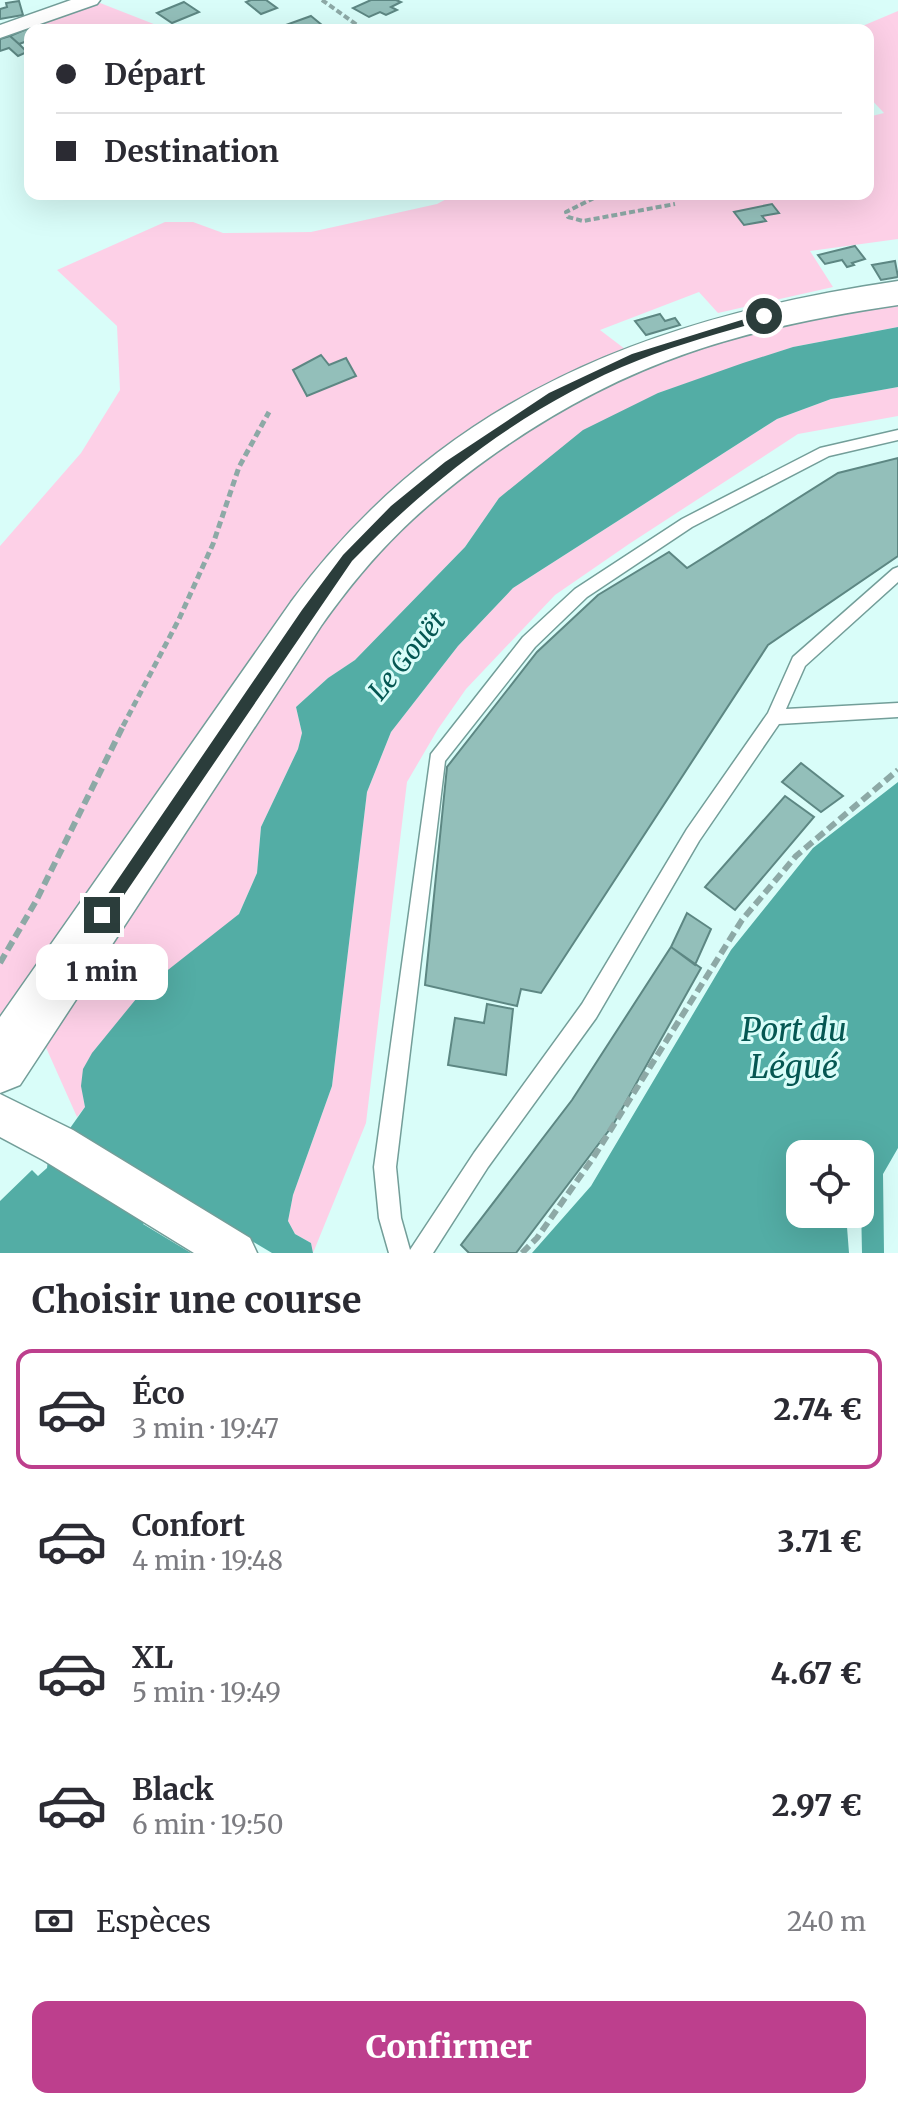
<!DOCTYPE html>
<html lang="fr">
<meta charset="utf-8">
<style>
:root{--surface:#fff;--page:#f7f7f7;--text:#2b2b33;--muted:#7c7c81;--line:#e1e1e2;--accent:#bd3f8d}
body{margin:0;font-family:Merriweather,serif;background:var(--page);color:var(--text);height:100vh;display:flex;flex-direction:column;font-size:30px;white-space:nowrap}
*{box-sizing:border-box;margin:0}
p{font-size:26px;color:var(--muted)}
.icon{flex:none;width:44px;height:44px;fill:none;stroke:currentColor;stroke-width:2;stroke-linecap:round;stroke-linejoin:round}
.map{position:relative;height:1253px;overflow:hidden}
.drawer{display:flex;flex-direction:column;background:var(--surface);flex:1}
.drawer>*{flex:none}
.top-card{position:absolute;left:24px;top:24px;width:850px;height:176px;border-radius:16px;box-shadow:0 8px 32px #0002;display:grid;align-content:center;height:176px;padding:0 32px;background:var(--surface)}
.controls{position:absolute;left:786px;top:1140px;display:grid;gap:16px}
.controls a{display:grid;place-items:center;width:88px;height:88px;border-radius:16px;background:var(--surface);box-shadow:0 8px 32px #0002;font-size:40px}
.end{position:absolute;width:36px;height:36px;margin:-18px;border:10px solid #2b3d3b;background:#fff;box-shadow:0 0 0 4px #fff}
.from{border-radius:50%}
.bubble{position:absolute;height:56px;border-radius:16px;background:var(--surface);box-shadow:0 8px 32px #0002;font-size:26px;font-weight:800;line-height:56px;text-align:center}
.top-card b{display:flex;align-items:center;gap:28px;height:76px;font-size:30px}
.top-card b+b{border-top:2px solid var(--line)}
.top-card i{width:20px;height:20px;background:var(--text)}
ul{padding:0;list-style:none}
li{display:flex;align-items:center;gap:24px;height:120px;margin:0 16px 12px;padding:0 16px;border:4px solid transparent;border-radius:16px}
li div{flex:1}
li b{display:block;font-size:30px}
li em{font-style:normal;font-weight:800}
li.current{border-color:var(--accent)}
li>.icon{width:72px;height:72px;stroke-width:1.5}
h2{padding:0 32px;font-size:36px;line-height:96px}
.pay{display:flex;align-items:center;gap:20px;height:88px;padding:0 32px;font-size:30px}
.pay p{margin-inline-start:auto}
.action{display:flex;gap:16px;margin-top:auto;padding:16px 32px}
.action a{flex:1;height:92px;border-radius:16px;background:var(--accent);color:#fff;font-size:32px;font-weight:800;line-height:92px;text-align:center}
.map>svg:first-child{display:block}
.green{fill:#fdd0e7}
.water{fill:#53ada5}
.building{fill:#93bfba;stroke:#5d8783;stroke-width:2}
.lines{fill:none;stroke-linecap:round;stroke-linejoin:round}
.lane-casing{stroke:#739e99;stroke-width:3}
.street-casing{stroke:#739e99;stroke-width:3}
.secondary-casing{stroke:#739e99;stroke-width:3}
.path-far2{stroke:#8da9a6;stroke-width:4;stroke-dasharray:6 3;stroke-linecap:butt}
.path-far1{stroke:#8da9a6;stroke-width:5;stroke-dasharray:7 4;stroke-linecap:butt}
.path{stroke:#8da9a6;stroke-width:6;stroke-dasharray:10 5;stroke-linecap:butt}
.lane{fill:#fff;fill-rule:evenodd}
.street{fill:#fff;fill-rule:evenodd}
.secondary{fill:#fff;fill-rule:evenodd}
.route{fill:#2b3d3b}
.labels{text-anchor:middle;stroke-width:6;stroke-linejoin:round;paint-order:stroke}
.water-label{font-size:26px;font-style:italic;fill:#055752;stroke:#d9fdf9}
.near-water-label{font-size:32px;font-style:italic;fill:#055752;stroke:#d9fdf9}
</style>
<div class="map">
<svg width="898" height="1253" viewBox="0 0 898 1253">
<rect width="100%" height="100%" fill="#d9fdf9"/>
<path class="green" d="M 95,1 L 169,30 L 60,30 L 40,23 Z
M 898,11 L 898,239 L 810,251 L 833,287 L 718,313 L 699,292 L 600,330 L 642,362 L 796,320 L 898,303 L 898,327 L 793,347 L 658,393 L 499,498 L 465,547 L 355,660 L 328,678 L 296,707 L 302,733 L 298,749 L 261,827 L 257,873 L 239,914 L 108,1034 C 85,1061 78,1072 85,1107 L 77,1117 L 44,1043 L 0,1015 L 0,546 L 81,453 L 120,390 L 117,326 L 57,270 L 165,222 L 193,222 L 223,233 L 311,232 L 437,204 L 456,194 L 868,194 L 868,117 L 884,113 L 868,96 L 868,30 L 853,30 Z
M 898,387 L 898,416 L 798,434 L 629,544 L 555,595 L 466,689 L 438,729 L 407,782 L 366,1123 L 313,1253 L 311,1243 L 295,1234 L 288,1221 L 293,1195 L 332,1086 L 367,792 L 391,732 L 458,646 L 513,588 L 777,419 L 831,399 Z"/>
<path class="water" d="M 898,327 L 898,387 L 831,399 L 777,419 L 513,588 L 458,646 L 391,732 L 367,792 L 332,1086 L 293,1195 L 288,1221 L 295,1234 L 311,1243 L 313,1253 L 272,1253 L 68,1131 L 85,1107 L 81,1086 L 83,1069 L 92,1053 L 145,988 L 239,914 L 257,873 L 261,827 L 298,749 L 302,733 L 296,707 L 328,678 L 355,660 L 465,547 L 499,498 L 583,430 L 658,393 L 743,363 L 793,347 Z
M 898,782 L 898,1148 L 883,1174 L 884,1253 L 862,1253 L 860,1154 L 800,1154 L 800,1214 L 846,1214 L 849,1253 L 532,1253 L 591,1186 L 731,950 L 813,848 Z
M 48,1160 L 146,1218 L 143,1224 L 191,1253 L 0,1253 L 0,1201 L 32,1170 L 38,1176 L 47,1168 Z"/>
<path class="building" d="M 251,0 L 266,0 L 277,8 L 261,14 L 246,2 Z
M 371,0 L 396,0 L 401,2 L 391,7 L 397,10 L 386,15 L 380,12 L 369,17 L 353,8 Z
M 19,1 L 23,15 L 0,19 L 0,9 L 7,7 L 6,3 Z
M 184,2 L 199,12 L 172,23 L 157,13 Z
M 311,16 L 328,30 L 289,30 L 283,26 Z
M 29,28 L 30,40 L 19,44 L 10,36 Z
M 10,36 L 19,44 L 27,52 L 18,56 L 9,48 L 0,51 L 0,39 Z
M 772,204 L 779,213 L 762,216 L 766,221 L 744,225 L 734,212 Z
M 855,246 L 865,259 L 852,263 L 854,265 L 847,267 L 842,260 L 825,264 L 818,255 Z
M 895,261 L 898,277 L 881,280 L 872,265 Z
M 660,314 L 665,321 L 675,318 L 680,325 L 646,335 L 635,321 Z
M 321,355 L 329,365 L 346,358 L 356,376 L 307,396 L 293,370 Z
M 898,458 L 898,556 L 768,645 L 541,993 L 521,989 L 517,1006 L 425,985 L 447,767 L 537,652 L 598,595 L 669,552 L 687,568 L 838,473 Z
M 801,763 L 843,796 L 821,812 L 782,782 Z
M 785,796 L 814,817 L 735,910 L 705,887 Z
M 687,913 L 711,929 L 695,965 L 671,947 Z
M 671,947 L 701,968 L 613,1125 L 516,1253 L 469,1253 L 461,1245 L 572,1100 Z
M 487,1004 L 513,1009 L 506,1075 L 448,1065 L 455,1018 L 484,1023 Z"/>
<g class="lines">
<defs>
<path id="lane" d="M 898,430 L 898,440 L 829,456 L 692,527 L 587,597 L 535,647 L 445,761 L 396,1167 L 401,1218 L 410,1250 L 474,1153 L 582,1004 L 687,829 L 768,713 L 793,657 L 893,569 L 898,567 L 898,582 L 805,666 L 786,709 L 898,703 L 898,717 L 779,724 L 699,841 L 596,1018 L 488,1167 L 433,1253 L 389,1253 L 379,1218 L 374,1167 L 431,754 L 523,637 L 575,589 L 682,519 L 820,448 Z"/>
<path id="street" d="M 71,0 L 100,0 L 97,4 L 0,38 L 0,25 Z
M 0,1094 L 73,1130 L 250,1238 L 257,1253 L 194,1253 L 43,1160 L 0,1137 Z"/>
<path id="secondary" d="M 898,281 L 898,305 C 742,328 627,361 497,452 C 422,505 374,551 321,626 L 20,1085 L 0,1093 L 0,1017 L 291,602 C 443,396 653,317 898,281 Z"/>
</defs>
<use href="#lane" class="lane-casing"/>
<use href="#street" class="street-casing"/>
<use href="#secondary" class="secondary-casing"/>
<path class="path-far2" d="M 322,0 L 364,30
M 602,194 L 566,212 L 568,217 L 583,221 L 675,204"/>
<path class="path-far1" d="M 123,726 L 179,619 L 213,544 L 239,467 L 269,412"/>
<path class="path" d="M 0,963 L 36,901 L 124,724
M 522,1253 L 537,1238 L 593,1158 L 742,920 L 796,856 L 898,770"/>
<use href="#lane" class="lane"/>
<use href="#street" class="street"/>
<use href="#secondary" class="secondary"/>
</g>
<path class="route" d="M 764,313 L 767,314 L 767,319 C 725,332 681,343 639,360 C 530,403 433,478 352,561 L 107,920 L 97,920 L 97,910 L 302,610 L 343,555 L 391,506 L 445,462 L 549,393 L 632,354 Z"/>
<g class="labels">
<g class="water-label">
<text transform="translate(407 656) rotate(-51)" y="9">Le Gouët</text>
</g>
<g class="near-water-label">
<text x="794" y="1041">Port du<tspan x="794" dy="37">Légué</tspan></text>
</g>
</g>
</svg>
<div class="controls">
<a><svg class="icon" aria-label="locate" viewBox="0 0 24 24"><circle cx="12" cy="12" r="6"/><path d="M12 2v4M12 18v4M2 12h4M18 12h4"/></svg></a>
</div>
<i class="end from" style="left:764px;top:316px"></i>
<i class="end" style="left:102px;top:915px"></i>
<div class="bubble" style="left:36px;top:944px;width:132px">1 min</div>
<div class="top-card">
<b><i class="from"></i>Départ</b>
<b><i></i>Destination</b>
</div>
</div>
<section class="drawer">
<h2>Choisir une course</h2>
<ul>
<li class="current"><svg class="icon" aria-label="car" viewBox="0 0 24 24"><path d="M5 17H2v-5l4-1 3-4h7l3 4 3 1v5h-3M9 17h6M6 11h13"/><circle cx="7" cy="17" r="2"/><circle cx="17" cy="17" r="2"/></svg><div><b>Éco</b><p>3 min · 19:47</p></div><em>2.74 €</em></li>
<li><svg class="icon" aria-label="car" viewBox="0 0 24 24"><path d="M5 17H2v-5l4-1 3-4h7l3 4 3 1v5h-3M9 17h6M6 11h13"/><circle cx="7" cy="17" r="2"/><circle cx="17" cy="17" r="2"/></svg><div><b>Confort</b><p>4 min · 19:48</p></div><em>3.71 €</em></li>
<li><svg class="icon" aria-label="car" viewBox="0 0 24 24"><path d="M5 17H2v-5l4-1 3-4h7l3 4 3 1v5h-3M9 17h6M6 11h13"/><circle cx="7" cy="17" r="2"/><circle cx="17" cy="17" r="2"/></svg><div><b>XL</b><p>5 min · 19:49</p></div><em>4.67 €</em></li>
<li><svg class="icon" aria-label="car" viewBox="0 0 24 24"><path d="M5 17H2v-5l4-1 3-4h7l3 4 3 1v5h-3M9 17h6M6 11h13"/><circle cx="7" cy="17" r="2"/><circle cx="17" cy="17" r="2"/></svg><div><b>Black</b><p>6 min · 19:50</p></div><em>2.97 €</em></li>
</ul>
<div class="pay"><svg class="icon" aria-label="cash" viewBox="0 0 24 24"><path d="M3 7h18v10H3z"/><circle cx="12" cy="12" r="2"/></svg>Espèces<p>240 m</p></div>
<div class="action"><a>Confirmer</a></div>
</section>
